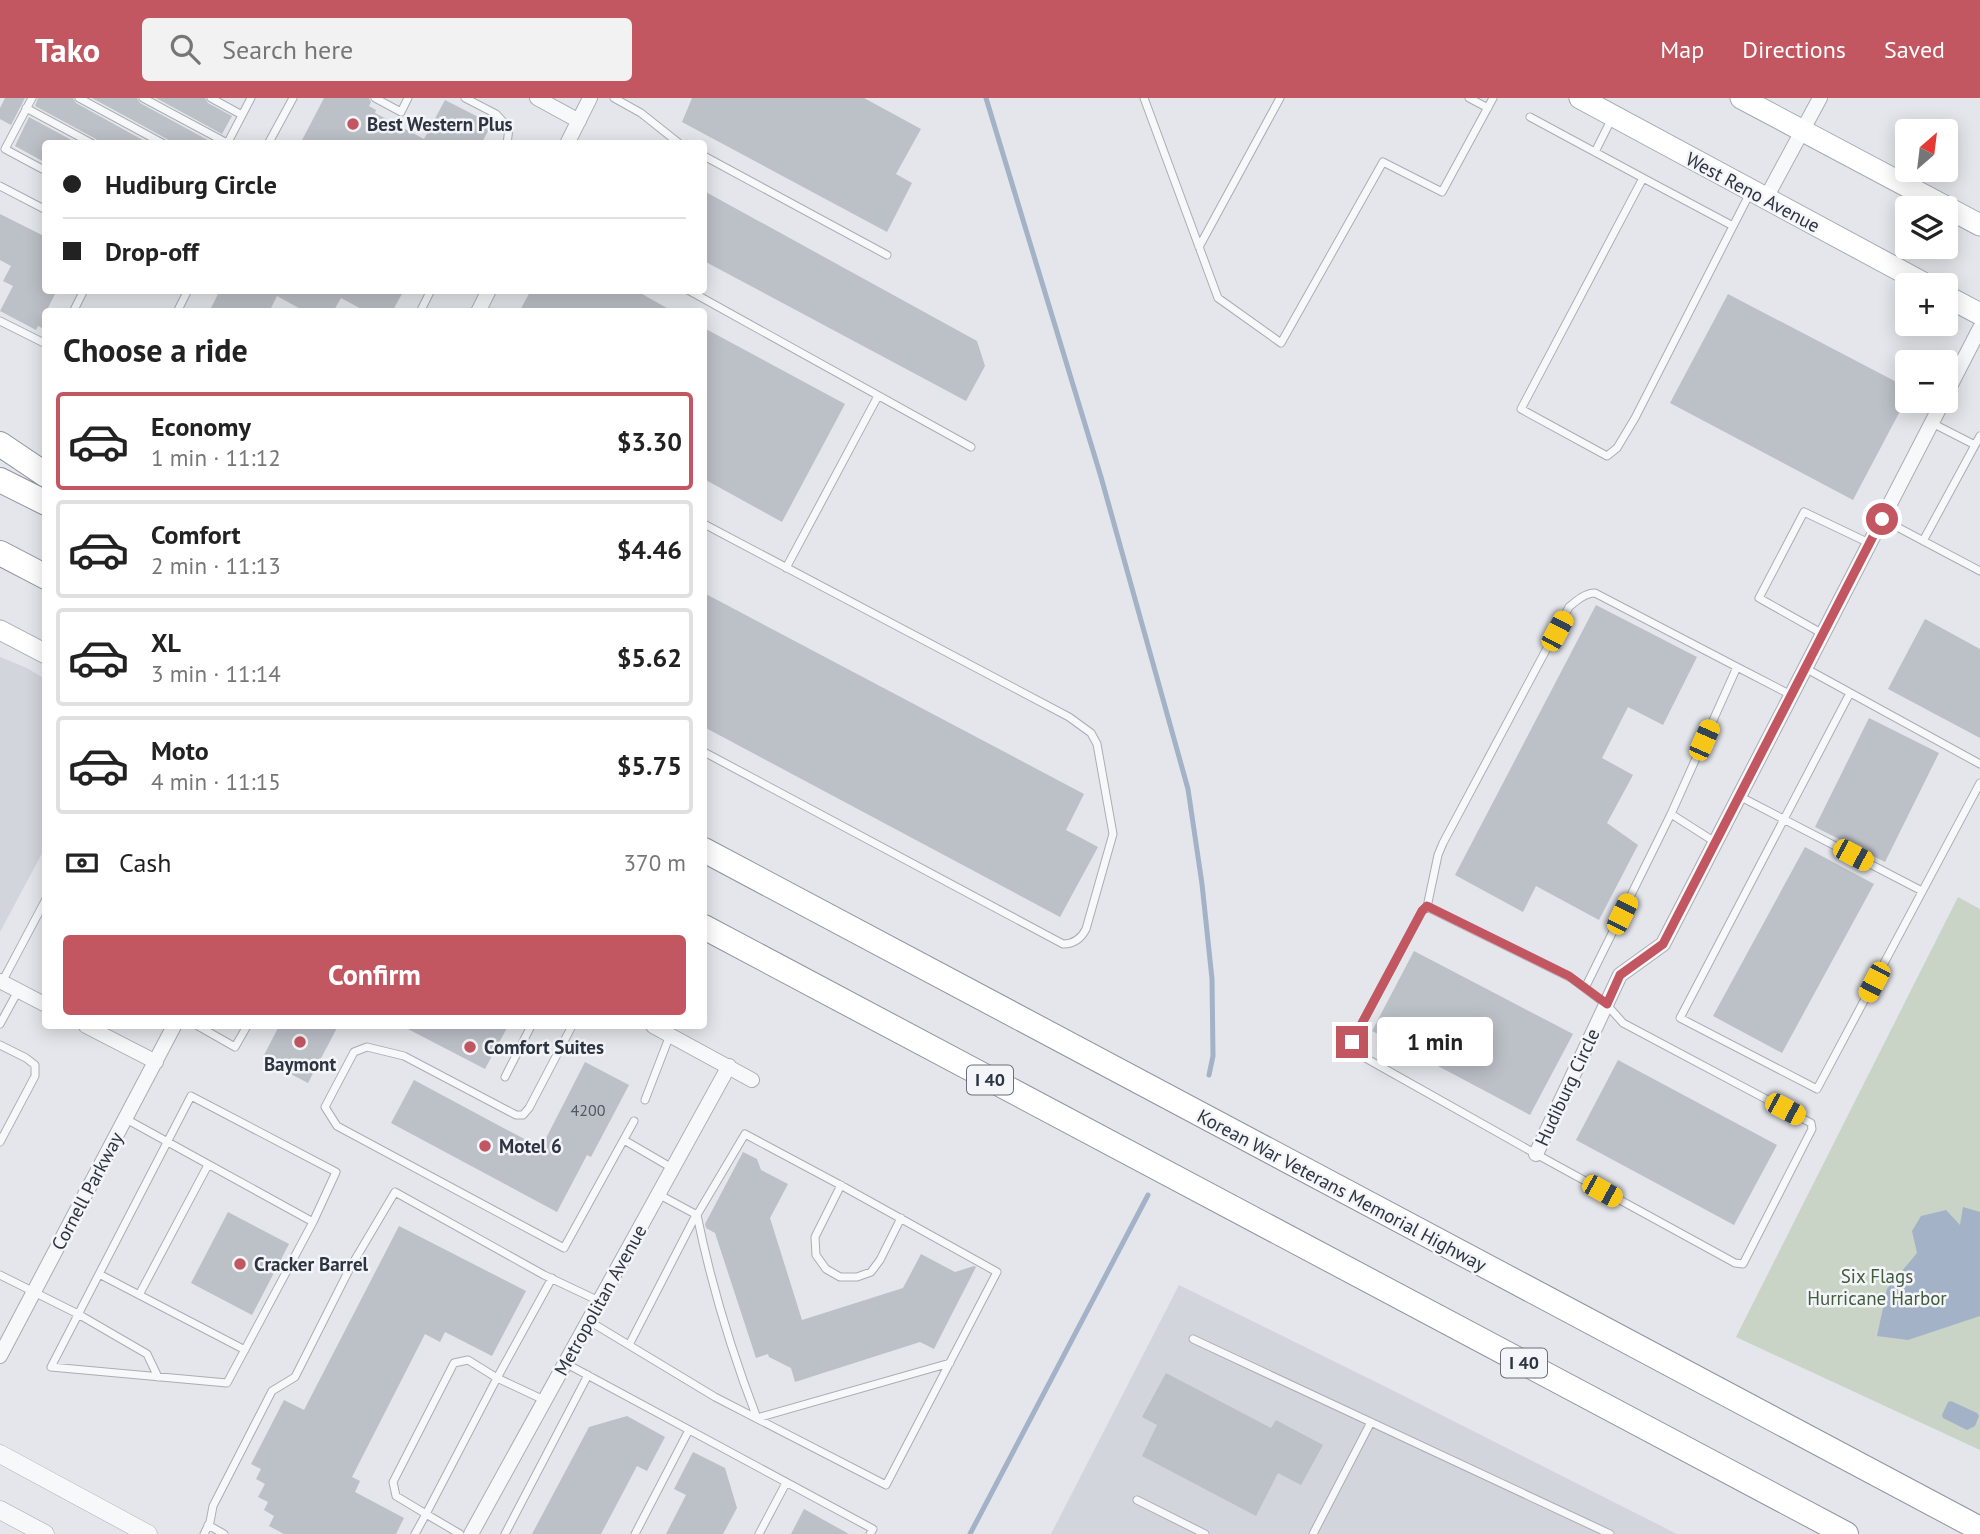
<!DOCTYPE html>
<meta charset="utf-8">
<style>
:root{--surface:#fff;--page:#f2f2f2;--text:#222;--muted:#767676;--line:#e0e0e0;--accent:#c25761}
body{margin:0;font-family:"PT Sans",sans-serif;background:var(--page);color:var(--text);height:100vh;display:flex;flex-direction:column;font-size:26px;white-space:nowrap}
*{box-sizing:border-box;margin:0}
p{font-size:23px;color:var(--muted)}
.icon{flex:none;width:38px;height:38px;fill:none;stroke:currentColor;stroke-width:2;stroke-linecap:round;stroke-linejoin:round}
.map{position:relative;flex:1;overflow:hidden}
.drawer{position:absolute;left:42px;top:210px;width:665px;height:721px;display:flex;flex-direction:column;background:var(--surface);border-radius:7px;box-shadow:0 4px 18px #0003}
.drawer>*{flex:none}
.banner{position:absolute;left:42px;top:42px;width:665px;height:154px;border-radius:7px;box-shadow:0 4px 18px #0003;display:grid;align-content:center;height:154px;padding:0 21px;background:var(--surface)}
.needle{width:46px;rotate:28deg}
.fabs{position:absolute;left:1895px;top:21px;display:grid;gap:14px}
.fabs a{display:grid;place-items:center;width:63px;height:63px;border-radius:7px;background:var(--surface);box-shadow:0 4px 18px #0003;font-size:35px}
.end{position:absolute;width:32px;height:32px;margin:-16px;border:9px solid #c25761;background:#fff;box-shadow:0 0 0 4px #fff}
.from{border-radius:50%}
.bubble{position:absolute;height:49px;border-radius:7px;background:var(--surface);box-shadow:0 4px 18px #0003;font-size:23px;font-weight:600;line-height:49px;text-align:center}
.car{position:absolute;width:21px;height:42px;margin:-21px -10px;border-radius:9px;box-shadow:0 0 5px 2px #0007;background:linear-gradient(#f5c518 24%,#345 0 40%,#f5c518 0 76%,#345 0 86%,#f5c518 0)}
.banner b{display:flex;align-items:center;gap:24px;height:66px;font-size:26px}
.banner b+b{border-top:2px solid var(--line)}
.banner i{width:18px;height:18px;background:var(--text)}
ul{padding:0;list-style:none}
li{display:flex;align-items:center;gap:21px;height:98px;margin:0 14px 10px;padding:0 7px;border:4px solid var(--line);border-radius:7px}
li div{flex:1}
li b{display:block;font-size:26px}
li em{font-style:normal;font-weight:600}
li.active{border-color:var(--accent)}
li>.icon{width:63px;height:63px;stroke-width:1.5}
h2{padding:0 21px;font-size:32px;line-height:84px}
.pay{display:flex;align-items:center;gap:18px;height:77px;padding:0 21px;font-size:26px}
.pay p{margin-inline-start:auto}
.action{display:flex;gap:14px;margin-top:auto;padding:14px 21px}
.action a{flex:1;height:80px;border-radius:7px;background:var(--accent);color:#fff;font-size:28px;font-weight:600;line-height:80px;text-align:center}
header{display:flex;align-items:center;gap:42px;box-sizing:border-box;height:98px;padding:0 35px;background:var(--accent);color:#fff}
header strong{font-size:33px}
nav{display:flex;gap:38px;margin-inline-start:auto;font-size:24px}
.search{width:490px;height:63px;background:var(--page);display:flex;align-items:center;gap:18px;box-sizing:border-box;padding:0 24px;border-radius:7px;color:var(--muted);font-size:26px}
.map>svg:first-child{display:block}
.built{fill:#d3d5dc}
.green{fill:#c9d4c6}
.water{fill:#a3b2c7}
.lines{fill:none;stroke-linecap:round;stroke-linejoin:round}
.stream{stroke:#a3b2c7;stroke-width:5}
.building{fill:#bcc0c7}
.service-casing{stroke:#a9adb5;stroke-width:9}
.minor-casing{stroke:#a9adb5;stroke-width:16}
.tertiary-casing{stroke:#a9adb5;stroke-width:19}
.secondary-casing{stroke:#a9adb5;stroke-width:21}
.primary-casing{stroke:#a5aab5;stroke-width:23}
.motorway-casing{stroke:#8d93a0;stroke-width:26}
.service{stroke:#f7f8f9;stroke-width:7}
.minor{stroke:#f7f8f9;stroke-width:14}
.tertiary{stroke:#f7f8f9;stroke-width:18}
.secondary{stroke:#fff;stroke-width:19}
.primary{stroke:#fff;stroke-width:21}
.motorway{stroke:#fff;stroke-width:24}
.route{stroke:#c25761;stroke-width:9}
.poi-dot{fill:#c25761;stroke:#f4f5f8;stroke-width:2.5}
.labels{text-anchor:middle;stroke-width:5;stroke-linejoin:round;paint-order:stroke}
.number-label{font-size:16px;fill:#515763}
.shield{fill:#f4f5f8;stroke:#696e79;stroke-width:2}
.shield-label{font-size:18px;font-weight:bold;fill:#2d3442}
.poi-label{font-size:19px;font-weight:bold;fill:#2d3442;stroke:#f4f5f8;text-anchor:start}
.street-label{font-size:19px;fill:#2d3442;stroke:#f4f5f8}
.park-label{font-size:19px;fill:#405c3c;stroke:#f4f5f8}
</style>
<header>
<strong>Tako</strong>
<div class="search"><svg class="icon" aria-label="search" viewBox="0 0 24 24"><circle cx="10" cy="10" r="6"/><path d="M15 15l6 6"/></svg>Search here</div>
<nav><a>Map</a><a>Directions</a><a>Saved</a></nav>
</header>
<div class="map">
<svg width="1980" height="1436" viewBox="0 0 1980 1436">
<rect width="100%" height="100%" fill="#e4e6eb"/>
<path class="built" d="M 0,559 L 27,570 L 45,581 L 46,748 L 0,834 Z
M 1179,1187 L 1392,1292 L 1677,1436 L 1051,1436 Z"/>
<path class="green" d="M 1958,799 L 1980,811 L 1980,1352 L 1736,1239 Z"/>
<path class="water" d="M 1963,1109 L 1980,1114 L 1980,1218 L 1908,1242 L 1877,1238 L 1887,1191 L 1917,1155 L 1912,1133 L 1921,1118 L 1946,1112 L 1960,1127 Z
M 1951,1303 L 1977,1315 L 1979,1318 L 1975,1328 L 1967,1332 L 1943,1320 L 1942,1317 L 1948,1304 Z"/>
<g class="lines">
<path class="stream" d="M 986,0 L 1101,379 L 1188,691 L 1202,786 L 1212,881 L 1213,958 L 1209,977
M 970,1436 L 1148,1097"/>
</g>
<path class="building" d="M 5,0 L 25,0 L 11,27 L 0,21 L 0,10 Z
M 38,0 L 73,0 L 76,5 L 150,46 L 99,46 L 96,41 L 35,8 Z
M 92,0 L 137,0 L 140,5 L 215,46 L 170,46 L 167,41 Z
M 156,0 L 205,0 L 208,5 L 232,18 L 222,36 Z
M 324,0 L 369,0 L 371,4 L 369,8 L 376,12 L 375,15 L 424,41 L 445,2 L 492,26 L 481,46 L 300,46 Z
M 692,0 L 864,0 L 921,31 L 896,76 L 912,85 L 887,134 L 682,24 Z
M 29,19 L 79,46 L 46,46 L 46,65 L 15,48 Z
M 704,93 L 977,243 L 985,268 L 966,303 L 704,163 Z
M 0,116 L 46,139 L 46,192 L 57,192 L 46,214 L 46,232 L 38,228 L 36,232 L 0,213 L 13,188 L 3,183 L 11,168 L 0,162 Z
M 220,192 L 404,192 L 392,214 L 367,214 L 341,200 L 333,214 L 306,214 L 277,198 L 269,214 L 209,214 Z
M 531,192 L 635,192 L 674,214 L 519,214 Z
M 1728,196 L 1908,290 L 1908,298 L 1853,402 L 1670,305 Z
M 704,230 L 845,306 L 782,424 L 704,381 Z
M 704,495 L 1084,696 L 1066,732 L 1098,749 L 1060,819 L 704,629 Z
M 1596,507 L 1697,559 L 1663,627 L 1628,609 L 1602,660 L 1633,677 L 1607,725 L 1638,747 L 1599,822 L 1536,788 L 1523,814 L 1455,777 Z
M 1925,521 L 1980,551 L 1980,640 L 1888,591 Z
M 1869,620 L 1939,655 L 1885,764 L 1815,729 Z
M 1805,749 L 1874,786 L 1782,955 L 1713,918 Z
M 1414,853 L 1573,936 L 1530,1017 L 1372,933 Z
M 279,928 L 338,928 L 308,985 L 262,961 Z
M 402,928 L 508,928 L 485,971 Z
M 1618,962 L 1777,1047 L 1734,1127 L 1576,1042 Z
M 585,964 L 629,987 L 591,1059 L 587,1057 L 557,1114 L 391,1025 L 414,982 L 541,1050 Z
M 743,1054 L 757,1061 L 761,1072 L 788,1086 L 770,1120 L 802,1222 L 903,1190 L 921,1156 L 955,1174 L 974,1168 L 976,1169 L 934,1251 L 920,1244 L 795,1284 L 791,1270 L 769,1259 L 768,1256 L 756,1260 L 715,1135 L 706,1130 L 705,1126 Z
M 228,1114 L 289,1146 L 252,1217 L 191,1185 Z
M 399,1128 L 526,1193 L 492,1258 L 445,1234 L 440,1244 L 425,1236 L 352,1379 L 360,1383 L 355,1394 L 404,1420 L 396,1436 L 284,1436 L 269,1428 L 274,1418 L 264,1412 L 268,1404 L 258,1399 L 265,1386 L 256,1381 L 261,1371 L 251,1366 L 284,1302 L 304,1312 Z
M 1166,1275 L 1271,1330 L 1276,1322 L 1323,1347 L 1301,1387 L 1278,1375 L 1256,1418 L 1142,1358 L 1157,1327 L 1142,1319 Z
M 627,1318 L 665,1339 L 647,1373 L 637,1368 L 601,1436 L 532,1436 L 589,1329 Z
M 693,1354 L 725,1370 L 737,1410 L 723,1436 L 666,1436 L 686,1397 L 674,1391 Z
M 804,1411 L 849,1436 L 791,1436 Z"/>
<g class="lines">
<defs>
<path id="service" d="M 32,0 L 5,51 L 46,73
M 79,0 L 164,46
M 143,0 L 227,45
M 211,0 L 242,17
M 375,0 L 401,14 L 408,0
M 465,0 L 496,16 L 509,30 L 507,46
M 614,0 L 641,15 L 680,46
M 1144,0 L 1218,200 L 1281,245 L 1383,64 L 1442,94 L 1493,0
M 1469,0 L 1488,10
M 26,10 L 93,46
M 1530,19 L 1643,80 L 1521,311 L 1607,358 L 1617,350 L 1635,320 L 1751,93
M 227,46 L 251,0
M 268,46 L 293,0
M 1595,54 L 1612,20
M 704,58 L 887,157
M 1643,80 L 1733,128
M 0,88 L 46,112
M 1199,149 L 1280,0
M 688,192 L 971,349
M 73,214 L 84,192
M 177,214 L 188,192
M 420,214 L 431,192
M 0,223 L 46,246
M 1932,325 L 1975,347
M 1882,421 L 1980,473
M 704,426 L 1069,619 L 1091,635 L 1097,646 L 1113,736 L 1086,831 C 1081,841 1074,846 1063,846 L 704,654
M 1923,443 L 1980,338
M 786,470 L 878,298
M 1823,536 L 1759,500 L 1804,414 L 1869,445
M 1805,570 L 1980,666
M 1850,595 L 1680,920 L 1817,991 L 1980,685
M 1739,698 L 1922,793
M 1671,716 L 1715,744
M 1427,809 L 1571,880 L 1607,907 L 1623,925 L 1811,1025 L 1812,1031 L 1743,1166 L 1735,1165 L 1536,1056 L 1353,953 L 1351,950 L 1352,944 L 1422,813 Z
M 1427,809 L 1438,757 L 1443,745 L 1569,509 C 1576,503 1585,495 1595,495 L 1737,569
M 2,884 L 46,801
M 1585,890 L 1671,716 L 1737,569 L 1791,597
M 0,926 L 18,893
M 198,928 L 235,949 L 247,928
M 572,928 L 529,1010 L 523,1017 L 516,1017 L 404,958 L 367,949 L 354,954 L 325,1009 L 337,1028 L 564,1150 L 634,1023
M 0,947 L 26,960 L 35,967 L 35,978 L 0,1044
M 505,979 L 531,928
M 645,1002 L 670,937
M 126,1021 C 188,1055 251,1090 313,1124 L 227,1285 L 51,1269 L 191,998 L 336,1074 L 313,1124
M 624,1042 L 672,1070
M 841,1087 L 815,1139 L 816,1157 L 826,1171 L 840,1179 L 857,1179 L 871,1174 L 880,1162 L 901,1120
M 697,1117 C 711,1186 732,1255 757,1320 L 950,1265
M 99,1176 L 245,1252
M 0,1177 L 78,1216 L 147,1256 L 158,1279
M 139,1197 L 208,1067
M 589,1223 L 715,1299 L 886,1387 L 997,1174 L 844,1089 L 745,1036 L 697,1117 L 658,1096
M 1193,1241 L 1610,1436
M 629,1247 L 696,1117
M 565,1265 L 873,1431 L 870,1436
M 544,1302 L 497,1280 L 552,1180
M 1137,1402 L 1205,1436
M 208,1427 L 224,1436
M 204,1436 L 210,1424 L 213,1408 L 272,1293 L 295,1279 L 350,1170 L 395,1094 L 544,1177 L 599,1203
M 415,1436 L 426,1416 L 396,1398 L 393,1384 L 454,1265 L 468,1262 L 497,1280 L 426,1416 L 460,1436
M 505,1436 L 588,1277
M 635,1436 L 689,1332
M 759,1436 L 786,1385
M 1313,1436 L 1371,1324"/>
<path id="minor" d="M 537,0 L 579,23
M 567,46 L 590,0
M 1766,100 L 1820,0
M 478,214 L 489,192
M 1946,296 L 1980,230
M 0,883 L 46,907
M 86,928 L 156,964
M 653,928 L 752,982
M 1536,1056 L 1620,877 L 1663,846 L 1943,303
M 0,1258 L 174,928
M 471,1436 L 729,968"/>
<path id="tertiary" d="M 0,1356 L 148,1436
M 0,1412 L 45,1436"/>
<path id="secondary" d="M 0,532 L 46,556"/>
<path id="primary" d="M 1580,0 L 1927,187
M 1741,0 L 1980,127
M 1946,198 L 1980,216"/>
<path id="motorway" d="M 0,346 L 46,377
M 0,382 L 46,405
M 0,455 L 46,479
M 704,752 L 1980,1431
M 704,829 L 1846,1436"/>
</defs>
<use href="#service" class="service-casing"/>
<use href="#minor" class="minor-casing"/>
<use href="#tertiary" class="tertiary-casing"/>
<use href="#secondary" class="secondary-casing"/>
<use href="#primary" class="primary-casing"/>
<use href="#motorway" class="motorway-casing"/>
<use href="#service" class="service"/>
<use href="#minor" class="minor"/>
<use href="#tertiary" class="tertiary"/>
<use href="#secondary" class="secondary"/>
<use href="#primary" class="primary"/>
<use href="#motorway" class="motorway"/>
</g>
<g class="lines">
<path class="route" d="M 1352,944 L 1422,813 L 1427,808 L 1569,878 L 1607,906 L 1620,877 L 1663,846 L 1882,421"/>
</g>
<g class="poi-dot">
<circle cx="353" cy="26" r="7"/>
<circle cx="300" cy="944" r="7"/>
<circle cx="470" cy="949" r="7"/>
<circle cx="485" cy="1048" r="7"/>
<circle cx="240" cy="1166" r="7"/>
</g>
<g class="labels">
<g class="number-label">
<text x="588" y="1018">4200</text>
</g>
<g class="shield">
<rect x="967" y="967.5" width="46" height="29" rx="5"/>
<rect x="1501" y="1250.5" width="46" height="29" rx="5"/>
</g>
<g class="shield-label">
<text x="990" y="988">I 40</text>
<text x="1524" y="1271">I 40</text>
</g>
<g class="poi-label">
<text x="367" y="33">Best Western Plus</text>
<text x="484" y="956">Comfort Suites</text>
<text x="300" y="973" text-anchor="middle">Baymont</text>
<text x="499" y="1055">Motel 6</text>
<text x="254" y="1173">Cracker Barrel</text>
</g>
<g class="street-label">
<text transform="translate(1753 94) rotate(28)" y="7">West Reno Avenue</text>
<text transform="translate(1567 989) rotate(-65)" y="7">Hudiburg Circle</text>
<text transform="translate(1342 1092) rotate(28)" y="7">Korean War Veterans Memorial Highway</text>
<text transform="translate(87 1093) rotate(-62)" y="7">Cornell Parkway</text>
<text transform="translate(600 1202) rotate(-61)" y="7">Metropolitan Avenue</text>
</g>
<g class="park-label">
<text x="1877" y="1185">Six Flags<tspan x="1877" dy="22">Hurricane Harbor</tspan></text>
</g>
</g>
</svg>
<div class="fabs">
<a><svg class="needle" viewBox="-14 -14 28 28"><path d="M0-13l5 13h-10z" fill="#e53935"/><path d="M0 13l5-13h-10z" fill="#767676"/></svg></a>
<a><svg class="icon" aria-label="layers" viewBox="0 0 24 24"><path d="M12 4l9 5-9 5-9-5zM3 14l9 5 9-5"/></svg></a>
<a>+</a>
<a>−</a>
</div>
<i class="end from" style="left:1882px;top:421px"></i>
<i class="end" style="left:1352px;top:944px"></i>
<div class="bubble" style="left:1377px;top:919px;width:116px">1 min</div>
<i class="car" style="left:1557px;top:533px;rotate:28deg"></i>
<i class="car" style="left:1704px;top:642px;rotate:24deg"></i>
<i class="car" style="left:1853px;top:757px;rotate:118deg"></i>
<i class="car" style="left:1622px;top:816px;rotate:26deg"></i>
<i class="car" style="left:1874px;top:884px;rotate:208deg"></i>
<i class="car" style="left:1785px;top:1011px;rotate:118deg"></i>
<i class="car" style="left:1602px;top:1093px;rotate:119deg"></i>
<div class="banner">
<b><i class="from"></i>Hudiburg Circle</b>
<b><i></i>Drop-off</b>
</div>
<section class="drawer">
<h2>Choose a ride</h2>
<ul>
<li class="active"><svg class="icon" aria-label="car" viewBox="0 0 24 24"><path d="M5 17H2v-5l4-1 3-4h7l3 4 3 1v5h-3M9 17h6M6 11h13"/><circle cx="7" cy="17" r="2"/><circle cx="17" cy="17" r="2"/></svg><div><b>Economy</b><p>1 min · 11:12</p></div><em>$3.30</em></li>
<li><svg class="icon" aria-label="car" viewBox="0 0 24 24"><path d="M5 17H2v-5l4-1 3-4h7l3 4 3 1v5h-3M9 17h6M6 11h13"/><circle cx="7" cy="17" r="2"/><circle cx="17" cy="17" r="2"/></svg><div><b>Comfort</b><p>2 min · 11:13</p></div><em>$4.46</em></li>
<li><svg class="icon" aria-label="car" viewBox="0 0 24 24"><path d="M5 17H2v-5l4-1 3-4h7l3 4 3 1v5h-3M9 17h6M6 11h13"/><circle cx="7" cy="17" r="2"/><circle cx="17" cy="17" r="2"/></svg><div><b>XL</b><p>3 min · 11:14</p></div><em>$5.62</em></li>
<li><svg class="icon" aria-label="car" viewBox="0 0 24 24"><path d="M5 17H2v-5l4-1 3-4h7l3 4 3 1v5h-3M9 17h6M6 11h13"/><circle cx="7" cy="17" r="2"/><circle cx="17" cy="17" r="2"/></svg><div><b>Moto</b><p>4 min · 11:15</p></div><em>$5.75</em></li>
</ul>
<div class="pay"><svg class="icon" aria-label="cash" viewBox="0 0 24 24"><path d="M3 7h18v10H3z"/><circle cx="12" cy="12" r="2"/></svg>Cash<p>370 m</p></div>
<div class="action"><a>Confirm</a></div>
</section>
</div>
